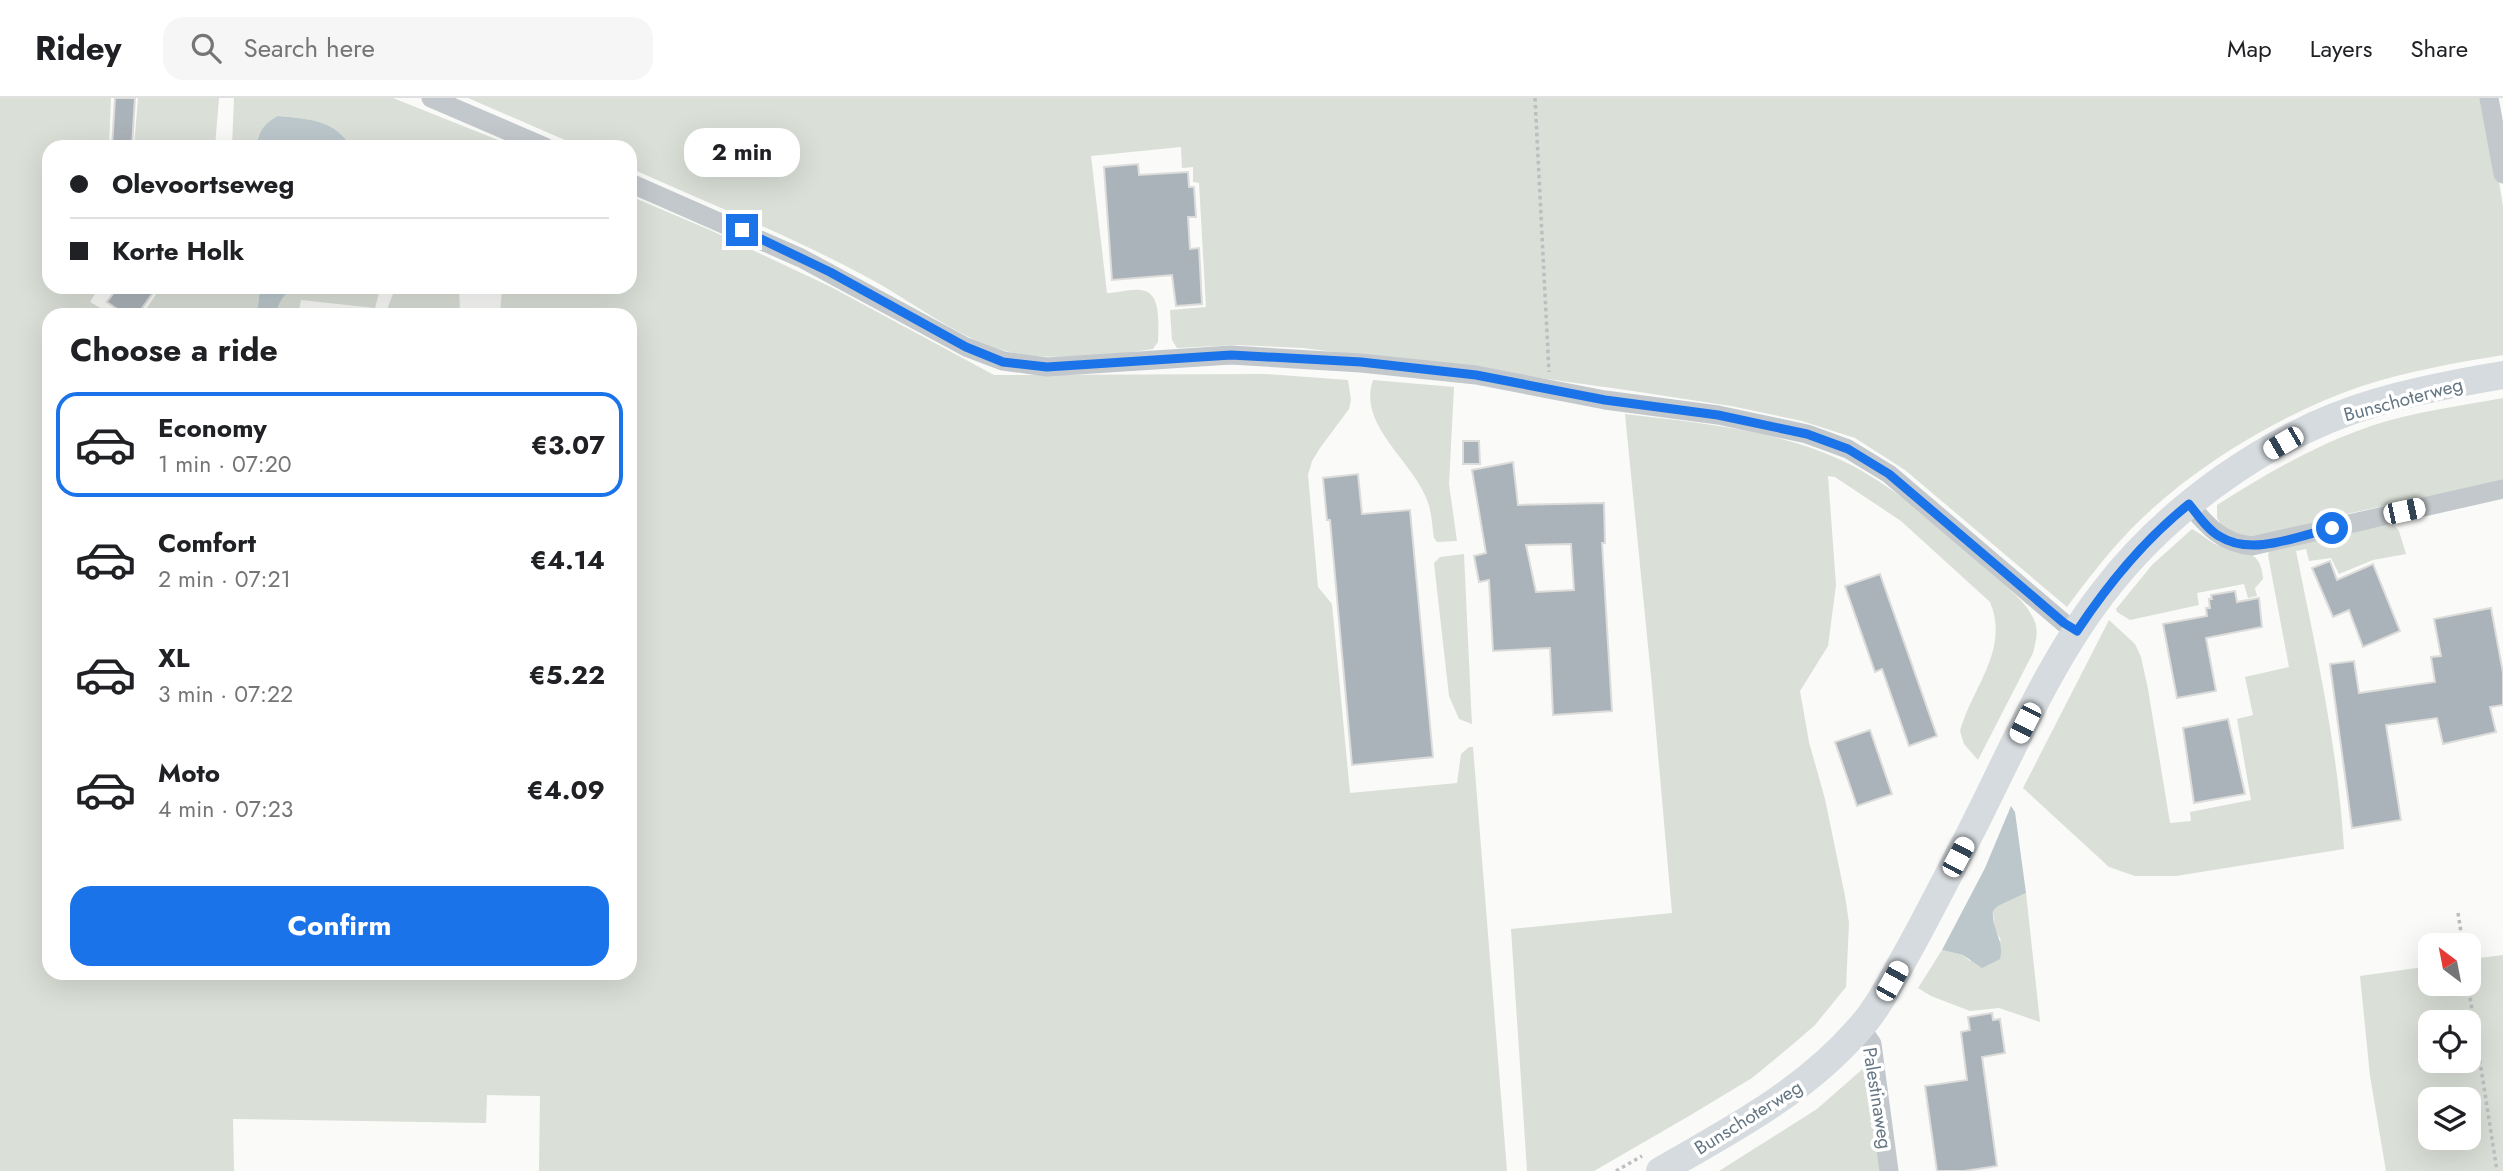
<!DOCTYPE html>
<meta charset="utf-8">
<style>
:root{--surface:#fff;--page:#f6f6f6;--text:#202124;--muted:#757577;--line:#e0e0e0;--accent:#1a73e8}
body{margin:0;font-family:Jost,sans-serif;background:var(--page);color:var(--text);height:100vh;display:flex;flex-direction:column;font-size:26px;white-space:nowrap}
*{box-sizing:border-box;margin:0}
p{font-size:23px;color:var(--muted)}
.icon{flex:none;width:38px;height:38px;fill:none;stroke:currentColor;stroke-width:2;stroke-linecap:round;stroke-linejoin:round}
.map{position:relative;flex:1;overflow:hidden}
.details{position:absolute;left:42px;top:210px;width:595px;height:672px;display:flex;flex-direction:column;background:var(--surface);border-radius:21px;box-shadow:0 7px 28px #0002}
.details>*{flex:none}
.hud{position:absolute;left:42px;top:42px;width:595px;height:154px;border-radius:21px;box-shadow:0 7px 28px #0002;display:grid;align-content:center;height:154px;padding:0 28px;background:var(--surface)}
.needle{width:46px;rotate:328deg}
.buttons{position:absolute;left:2418px;top:835px;display:grid;gap:14px}
.buttons a{display:grid;place-items:center;width:63px;height:63px;border-radius:14px;background:var(--surface);box-shadow:0 7px 28px #0002;font-size:35px}
.end{position:absolute;width:32px;height:32px;margin:-16px;border:9px solid #1a73e8;background:#fff;box-shadow:0 0 0 4px #fff}
.from{border-radius:50%}
.bubble{position:absolute;height:49px;border-radius:21px;background:var(--surface);box-shadow:0 7px 28px #0002;font-size:23px;font-weight:700;line-height:49px;text-align:center}
.car{position:absolute;width:21px;height:42px;margin:-21px -10px;border-radius:9px;box-shadow:0 0 5px 2px #0007;background:linear-gradient(#fff 24%,#345 0 40%,#fff 0 76%,#345 0 86%,#fff 0)}
.hud b{display:flex;align-items:center;gap:24px;height:66px;font-size:26px}
.hud b+b{border-top:2px solid var(--line)}
.hud i{width:18px;height:18px;background:var(--text)}
ul{padding:0;list-style:none}
li{display:flex;align-items:center;gap:21px;height:105px;margin:0 14px 10px;padding:0 14px;border:4px solid transparent;border-radius:21px}
li div{flex:1}
li b{display:block;font-size:26px}
li em{font-style:normal;font-weight:700}
li.selected{border-color:var(--accent)}
li>.icon{width:63px;height:63px;stroke-width:1.5}
h2{padding:0 28px;font-size:32px;line-height:84px}
.cta{display:flex;gap:14px;margin-top:auto;padding:14px 28px}
.cta a{flex:1;height:80px;border-radius:21px;background:var(--accent);color:#fff;font-size:28px;font-weight:700;line-height:80px;text-align:center}
header{display:flex;align-items:center;gap:42px;box-sizing:border-box;height:98px;padding:0 35px;background:var(--surface);border-bottom:2px solid var(--line)}
header strong{font-size:33px}
nav{display:flex;gap:38px;margin-inline-start:auto;font-size:24px}
.search{width:490px;height:63px;background:var(--page);display:flex;align-items:center;gap:18px;box-sizing:border-box;padding:0 24px;border-radius:21px;color:var(--muted);font-size:26px}
.map>svg:first-child{display:block}
.green{fill:#dadfd7;fill-rule:evenodd}
.water{fill:#bbc7cb}
.building{fill:#aab3b9;stroke:#dcdcda;stroke-width:2;fill-rule:evenodd}
.lines{fill:none;stroke-linecap:round;stroke-linejoin:round}
.path{stroke:#bbbfc2;stroke-width:3.5;stroke-dasharray:3.5 3.5;stroke-linecap:butt}
.street{stroke:#c3c8cc;stroke-width:19}
.secondary{stroke:#d6dbdf;stroke-width:28}
.route{stroke:#1a73e8;stroke-width:9}
.labels{text-anchor:middle;stroke-width:7;stroke-linejoin:round;paint-order:stroke}
.street-label{font-size:19px;fill:#657683;stroke:#fff}
</style>
<header>
<strong>Ridey</strong>
<div class="search"><svg class="icon" aria-label="search" viewBox="0 0 24 24"><circle cx="10" cy="10" r="6"/><path d="M15 15l6 6"/></svg>Search here</div>
<nav><a>Map</a><a>Layers</a><a>Share</a></nav>
</header>
<div class="map">
<svg width="2503" height="1073" viewBox="0 0 2503 1073">
<rect width="100%" height="100%" fill="#fafaf8"/>
<path class="green" d="M 0,0 L 111,0 L 109,49 L 49,49 L 49,189 L 99,189 L 90,204 L 113,217 L 49,217 L 49,875 L 630,875 L 630,217 L 500,217 L 502,189 L 630,189 L 630,98 L 710,132 L 831,189 L 994,277 L 1266,276 L 1348,282 L 1351,302 L 1349,311 L 1320,350 L 1312,363 L 1308,377 L 1318,489 L 1332,506 L 1350,695 L 1457,685 L 1461,656 L 1469,649 L 1473,649 L 1507,1073 L 539,1073 L 540,998 L 487,997 L 486,1025 L 233,1021 L 234,1073 L 0,1073 Z
M 138,0 L 219,0 L 215,49 L 134,49 Z
M 234,0 L 393,0 L 498,42 L 497,49 L 351,49 C 336,21 307,21 279,18 L 258,38 L 255,49 L 232,49 Z
M 468,0 L 2485,0 L 2503,108 L 2503,257 C 2456,265 2407,273 2362,288 C 2280,316 2192,369 2131,431 C 2108,455 2087,482 2067,509 L 1905,372 L 1855,340 L 1802,323 L 1731,308 L 1626,292 L 1489,273 L 1303,250 L 1236,247 L 1177,250 L 1172,242 L 1170,212 L 1206,209 L 1199,85 L 1193,84 L 1193,69 L 1182,70 L 1181,49 L 1091,58 L 1107,195 C 1118,195 1135,189 1145,193 C 1162,198 1158,230 1158,244 L 1153,251 C 1113,257 1053,263 1014,255 C 960,244 912,202 863,177 C 788,137 708,105 630,70 L 630,49 L 581,49 Z
M 161,189 L 260,189 L 257,217 L 142,217 Z
M 296,189 L 385,189 L 379,195 L 375,210 L 301,202 L 298,217 L 277,217 C 277,205 285,194 296,189 Z
M 421,189 L 459,189 L 460,216 L 463,217 L 388,217 L 388,209 L 394,193 Z
M 1373,282 L 1454,289 L 1449,386 L 1457,443 L 1437,444 L 1434,440 C 1432,428 1432,414 1427,402 C 1413,363 1357,327 1373,282 Z
M 2503,300 L 2503,386 L 2406,403 L 2324,421 L 2254,441 L 2223,430 L 2217,420 L 2217,407 C 2266,376 2315,347 2371,328 C 2414,314 2459,308 2503,300 Z
M 1625,316 C 1700,325 1785,332 1853,368 C 1901,394 1944,432 1984,469 C 2001,485 2031,505 2036,528 C 2038,537 2035,546 2033,555 L 1978,662 L 1964,646 L 1960,633 C 1972,589 2010,552 1990,504 L 1901,423 L 1835,379 L 1828,378 L 1836,487 L 1828,548 L 1800,593 L 1809,644 L 1825,701 L 1845,798 L 1849,825 L 1846,889 L 1815,927 L 1792,947 L 1752,980 L 1689,1018 L 1594,1073 L 1527,1073 L 1511,831 L 1672,815 L 1652,588 Z
M 2393,426 L 2399,433 L 2406,456 L 2373,462 L 2339,476 L 2331,460 L 2309,463 L 2306,451 L 2296,453 C 2316,552 2338,650 2344,751 L 2176,778 L 2135,778 L 2109,769 L 2023,690 L 2109,522 L 2135,546 L 2141,559 L 2148,591 L 2170,725 L 2191,723 L 2190,714 L 2251,702 L 2237,621 L 2253,617 L 2245,579 L 2289,569 L 2268,457 L 2269,453 L 2279,449 Z
M 2192,431 C 2200,435 2207,442 2215,446 C 2239,457 2261,447 2263,481 L 2255,490 L 2257,498 L 2248,500 L 2244,486 L 2197,495 L 2199,507 L 2130,522 L 2117,514 L 2116,511 L 2152,467 Z
M 1464,456 L 1471,607 L 1472,626 L 1459,621 L 1449,598 L 1434,465 L 1440,459 Z
M 2026,795 L 2040,924 L 1999,910 L 1970,913 L 1931,898 L 1918,890 L 1942,852 L 1963,857 L 1970,863 L 2001,842 L 1994,830 L 1993,813 L 1998,808 Z
M 2503,857 L 2503,1073 L 2386,1073 L 2370,978 L 2360,878 L 2431,868 L 2431,886 L 2469,886 L 2469,878 L 2474,877 L 2472,861 ZM 2431,924 L 2469,924 L 2469,962 L 2431,962 ZM 2431,1001 L 2469,1001 L 2469,1040 L 2431,1040 Z
M 1866,968 L 1881,1073 L 1719,1073 L 1817,1011 Z"/>
<path class="water" d="M 278,18 C 308,21 335,21 351,49 L 255,49 C 259,34 264,25 278,18 Z
M 260,189 L 296,189 C 285,194 277,205 277,217 L 257,217 Z
M 2011,708 L 2015,714 L 2026,795 L 1998,808 L 1993,813 C 1991,831 2005,843 2000,861 L 1982,870 L 1963,857 L 1942,852 L 1985,770 Z"/>
<path class="building" d="M 115,0 L 135,0 L 132,49 L 112,49 Z
M 1138,66 L 1139,77 L 1188,74 L 1189,89 L 1194,89 L 1196,119 L 1188,119 L 1190,151 L 1199,150 L 1202,206 L 1176,208 L 1172,177 L 1112,182 L 1104,69 Z
M 118,189 L 157,189 L 137,217 L 126,217 L 107,204 Z
M 1463,343 L 1479,343 L 1480,366 L 1463,366 Z
M 1513,364 L 1518,407 L 1604,405 L 1605,445 L 1602,445 L 1612,613 L 1553,617 L 1550,550 L 1493,553 L 1489,482 L 1479,484 L 1474,458 L 1486,455 L 1472,372 ZM 1571,446 L 1574,492 L 1536,494 L 1526,447 Z
M 1358,376 L 1362,416 L 1410,412 L 1433,659 L 1352,667 L 1330,422 L 1327,422 L 1323,380 Z
M 2330,463 L 2337,482 L 2373,466 L 2400,533 L 2363,549 L 2349,512 L 2333,519 L 2312,470 Z
M 1880,476 L 1937,638 L 1909,648 L 1882,571 L 1875,574 L 1845,488 Z
M 2235,493 L 2237,504 L 2259,500 L 2262,529 L 2206,540 L 2216,593 L 2177,600 L 2163,526 L 2207,518 L 2206,510 L 2210,510 L 2209,501 L 2212,501 L 2211,497 Z
M 2491,510 L 2503,575 L 2503,607 L 2490,609 L 2496,634 L 2443,646 L 2437,620 L 2386,627 L 2401,722 L 2352,730 L 2330,566 L 2354,563 L 2359,595 L 2435,584 L 2431,559 L 2441,558 L 2434,521 Z
M 2228,621 L 2245,696 L 2194,705 L 2183,630 Z
M 1870,632 L 1892,696 L 1857,708 L 1835,644 Z
M 1992,915 L 1993,922 L 2000,921 L 2005,955 L 1982,959 L 1997,1068 L 1964,1073 L 1937,1073 L 1925,988 L 1967,982 L 1961,934 L 1970,932 L 1968,919 Z"/>
<g class="lines">
<path class="path" d="M 1535,0 L 1549,274
M 2458,815 L 2463,847
M 2468,886 L 2497,1073
M 1616,1073 L 1642,1058"/>
<path class="street" d="M 431,0 L 545,49
M 2489,0 L 2503,76
M 630,85 L 801,160 L 966,249 L 1003,263 L 1047,269 L 1231,257 L 1361,265 L 1476,277 L 1605,302 L 1718,317 L 1807,336 L 1848,351 L 1889,376 L 2064,525 L 2077,533
M 2189,406 C 2207,428 2222,445 2252,448 L 2503,391
M 1861,930 L 1872,946 L 1889,1073"/>
<path class="secondary" d="M 1660,1073 C 1731,1032 1803,995 1858,932 C 1876,913 1888,889 1901,866 C 1923,827 1943,787 1964,747 C 2007,665 2045,570 2102,496 C 2167,410 2273,334 2378,304 C 2418,292 2461,284 2503,277"/>
</g>
<g class="lines">
<path class="route" d="M 742,132 L 830,174 L 966,249 L 1003,264 L 1047,269 L 1231,257 L 1361,264 L 1476,277 L 1605,302 L 1718,317 L 1807,336 L 1848,351 L 1889,376 L 2064,525 L 2077,533 C 2108,486 2144,442 2189,406 C 2198,417 2207,431 2219,438 C 2252,459 2298,438 2332,430"/>
</g>
<g class="labels">
<g class="street-label">
<text transform="translate(2403 301) rotate(-15)" y="7">Bunschoterweg</text>
<text transform="translate(1878 1000) rotate(81)" y="7">Palestinaweg</text>
<text transform="translate(1748 1019) rotate(-32)" y="7">Bunschoterweg</text>
</g>
</g>
</svg>
<div class="buttons">
<a><svg class="needle" viewBox="-14 -14 28 28"><path d="M0-13l5 13h-10z" fill="#e53935"/><path d="M0 13l5-13h-10z" fill="#757577"/></svg></a>
<a><svg class="icon" aria-label="locate" viewBox="0 0 24 24"><circle cx="12" cy="12" r="6"/><path d="M12 2v4M12 18v4M2 12h4M18 12h4"/></svg></a>
<a><svg class="icon" aria-label="layers" viewBox="0 0 24 24"><path d="M12 4l9 5-9 5-9-5zM3 14l9 5 9-5"/></svg></a>
</div>
<i class="end from" style="left:2332px;top:430px"></i>
<i class="end" style="left:742px;top:132px"></i>
<div class="bubble" style="left:684px;top:30px;width:116px">2 min</div>
<i class="car" style="left:2283px;top:345px;rotate:240deg"></i>
<i class="car" style="left:2404px;top:413px;rotate:78deg"></i>
<i class="car" style="left:2025px;top:625px;rotate:207deg"></i>
<i class="car" style="left:1958px;top:759px;rotate:28deg"></i>
<i class="car" style="left:1892px;top:883px;rotate:29deg"></i>
<div class="hud">
<b><i class="from"></i>Olevoortseweg</b>
<b><i></i>Korte Holk</b>
</div>
<section class="details">
<h2>Choose a ride</h2>
<ul>
<li class="selected"><svg class="icon" aria-label="car" viewBox="0 0 24 24"><path d="M5 17H2v-5l4-1 3-4h7l3 4 3 1v5h-3M9 17h6M6 11h13"/><circle cx="7" cy="17" r="2"/><circle cx="17" cy="17" r="2"/></svg><div><b>Economy</b><p>1 min · 07:20</p></div><em>€3.07</em></li>
<li><svg class="icon" aria-label="car" viewBox="0 0 24 24"><path d="M5 17H2v-5l4-1 3-4h7l3 4 3 1v5h-3M9 17h6M6 11h13"/><circle cx="7" cy="17" r="2"/><circle cx="17" cy="17" r="2"/></svg><div><b>Comfort</b><p>2 min · 07:21</p></div><em>€4.14</em></li>
<li><svg class="icon" aria-label="car" viewBox="0 0 24 24"><path d="M5 17H2v-5l4-1 3-4h7l3 4 3 1v5h-3M9 17h6M6 11h13"/><circle cx="7" cy="17" r="2"/><circle cx="17" cy="17" r="2"/></svg><div><b>XL</b><p>3 min · 07:22</p></div><em>€5.22</em></li>
<li><svg class="icon" aria-label="car" viewBox="0 0 24 24"><path d="M5 17H2v-5l4-1 3-4h7l3 4 3 1v5h-3M9 17h6M6 11h13"/><circle cx="7" cy="17" r="2"/><circle cx="17" cy="17" r="2"/></svg><div><b>Moto</b><p>4 min · 07:23</p></div><em>€4.09</em></li>
</ul>
<div class="cta"><a>Confirm</a></div>
</section>
</div>
